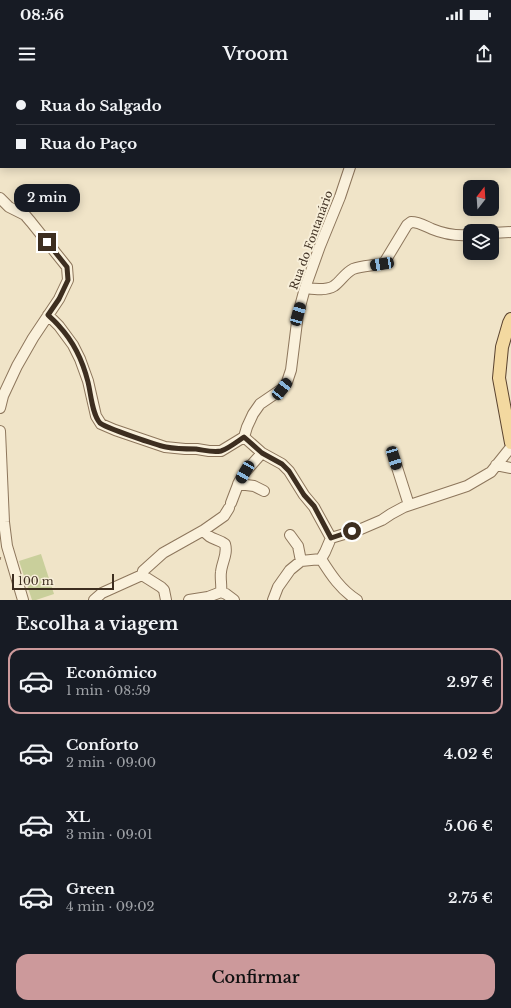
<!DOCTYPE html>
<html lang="pt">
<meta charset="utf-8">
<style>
:root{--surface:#171b24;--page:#242831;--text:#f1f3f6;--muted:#9ea1a6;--line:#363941;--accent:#cc999b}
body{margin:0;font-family:"Libre Baskerville",serif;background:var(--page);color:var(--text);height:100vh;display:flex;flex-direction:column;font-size:15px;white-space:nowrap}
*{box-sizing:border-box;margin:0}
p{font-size:13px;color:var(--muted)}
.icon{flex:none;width:22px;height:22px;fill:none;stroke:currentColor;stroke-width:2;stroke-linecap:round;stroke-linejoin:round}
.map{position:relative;height:520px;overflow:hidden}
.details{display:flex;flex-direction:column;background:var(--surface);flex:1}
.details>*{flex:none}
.hud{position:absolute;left:0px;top:0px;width:511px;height:88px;box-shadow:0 2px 10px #0003;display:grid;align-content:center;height:88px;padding:0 16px;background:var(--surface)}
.needle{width:26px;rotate:17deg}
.controls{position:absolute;left:463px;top:100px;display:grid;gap:8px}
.controls a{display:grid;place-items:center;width:36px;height:36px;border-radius:8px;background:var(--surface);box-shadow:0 2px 10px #0003;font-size:20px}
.scale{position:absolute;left:12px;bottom:10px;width:102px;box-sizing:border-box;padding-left:4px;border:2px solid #3d2e20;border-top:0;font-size:11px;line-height:14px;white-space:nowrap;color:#3d2e20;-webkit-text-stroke:3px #f7eed8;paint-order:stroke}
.end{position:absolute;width:18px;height:18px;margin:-9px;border:5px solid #3d2e20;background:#fff;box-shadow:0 0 0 2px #fff}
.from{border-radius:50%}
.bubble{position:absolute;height:28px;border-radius:12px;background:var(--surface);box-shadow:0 2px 10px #0003;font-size:13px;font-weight:600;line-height:28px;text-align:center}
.car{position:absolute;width:12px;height:24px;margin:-12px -6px;border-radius:5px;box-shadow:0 0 3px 1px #0007;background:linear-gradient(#222 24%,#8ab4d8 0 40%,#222 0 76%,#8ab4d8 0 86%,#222 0)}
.hud b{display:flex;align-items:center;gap:14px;height:38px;font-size:15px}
.hud b+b{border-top:1px solid var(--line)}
.hud i{width:10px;height:10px;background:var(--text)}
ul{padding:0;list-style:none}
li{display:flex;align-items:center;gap:12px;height:66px;margin:0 8px 6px;padding:0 8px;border:2px solid transparent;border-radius:12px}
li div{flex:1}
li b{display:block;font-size:15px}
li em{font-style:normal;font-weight:600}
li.selected{border-color:var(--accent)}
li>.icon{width:36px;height:36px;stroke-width:1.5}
h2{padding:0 16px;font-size:18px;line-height:48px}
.cta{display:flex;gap:8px;margin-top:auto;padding:8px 16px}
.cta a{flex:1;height:46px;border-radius:12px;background:var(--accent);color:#111;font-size:16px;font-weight:600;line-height:46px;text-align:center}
.status{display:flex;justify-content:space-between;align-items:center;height:28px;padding:0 20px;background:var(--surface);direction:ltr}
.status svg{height:11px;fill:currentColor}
header{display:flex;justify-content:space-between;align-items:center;height:52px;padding:0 16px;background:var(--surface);font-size:18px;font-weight:600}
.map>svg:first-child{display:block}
.green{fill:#c9cf9b}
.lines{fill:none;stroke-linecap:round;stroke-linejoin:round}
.minor-casing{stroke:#8d765c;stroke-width:12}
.major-casing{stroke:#5b4430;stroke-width:14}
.path{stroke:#8d765c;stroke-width:1;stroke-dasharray:3 2;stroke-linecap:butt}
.minor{stroke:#faf1dc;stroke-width:10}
.major{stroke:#f3d9a0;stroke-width:12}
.route{stroke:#3d2e20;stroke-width:5}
.labels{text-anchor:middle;stroke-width:4;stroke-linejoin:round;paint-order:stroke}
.street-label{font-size:11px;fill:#3d2e20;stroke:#f7eed8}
</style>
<div class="status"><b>08:56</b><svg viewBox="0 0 49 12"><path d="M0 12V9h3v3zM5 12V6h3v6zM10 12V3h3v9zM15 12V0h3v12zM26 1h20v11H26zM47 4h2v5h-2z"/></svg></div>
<header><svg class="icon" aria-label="menu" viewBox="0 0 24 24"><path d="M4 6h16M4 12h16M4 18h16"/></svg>Vroom<svg class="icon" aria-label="share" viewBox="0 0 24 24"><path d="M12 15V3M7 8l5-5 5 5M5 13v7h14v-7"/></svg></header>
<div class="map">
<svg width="511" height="520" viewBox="0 0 511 520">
<rect width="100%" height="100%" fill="#f0e4c8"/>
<path class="green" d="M 41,474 L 54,514 L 36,520 L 32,520 L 19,481 Z"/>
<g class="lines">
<defs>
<path id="minor" d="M 97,0 L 98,1
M 371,0 L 373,1
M 4,1 L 7,0
M 24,1 L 24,0
M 258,1 L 259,0
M 0,72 L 1,69
M 510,72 L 511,72
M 0,118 L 9,127 L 25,135 L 31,142 L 67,187 L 68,200 L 59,219 L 33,258 L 17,286 L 3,316 L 0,328
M 492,153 L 511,152
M 305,208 C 314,209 326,211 334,206 C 341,201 345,193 353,189 C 363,185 374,186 384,183 L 407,145 L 411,142 C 419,142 425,146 432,149 C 444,154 457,156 470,155
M 48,235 L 59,246 L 73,265 L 80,279 L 88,301 L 96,336 L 101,344 L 115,350 L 165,367 L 185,369 L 197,369 L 209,371 L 221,371 L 244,357 L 247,347 L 253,334 L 260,324 L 282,309 L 287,302 L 291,290 L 298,234 L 305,208 L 320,166 L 340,117 L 350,87
M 0,351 L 4,442 L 7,466 L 23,520
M 244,357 L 262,373 L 282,384 L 289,391 L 304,415 L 314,427 L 331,458
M 394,378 L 409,425
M 496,385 L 511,388
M 238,404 L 254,406 L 264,411
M 231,423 L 239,402 L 245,392 L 262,373
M 204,450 C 209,460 217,458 225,464 C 228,474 222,482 221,492 C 220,499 222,505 221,512
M 290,455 L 298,466 L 301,481
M 331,458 L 361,449 L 382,440 L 391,434 L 404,427 L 467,406 L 491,392 L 511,367
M 321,479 C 331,495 341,510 357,520
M 142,495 L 161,507 L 164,510 L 166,520
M 94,520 L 102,513 L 142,495 L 143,491 L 163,473 L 204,450 L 224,436 L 229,428
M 189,520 L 208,517 L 221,512 L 226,514 L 234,520
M 273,520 L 278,507 L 290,490 L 301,481 L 321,479 L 325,472 L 331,458"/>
<path id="major" d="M 511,239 L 509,243 L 502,267 L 499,298 L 511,363"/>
</defs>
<use href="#minor" class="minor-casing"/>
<use href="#major" class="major-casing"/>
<path class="path" d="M 0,480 L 1,476"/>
<use href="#minor" class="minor"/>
<use href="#major" class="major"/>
</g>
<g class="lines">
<path class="route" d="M 47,162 L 67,187 L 68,200 L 59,219 L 48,235 C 52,239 56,242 59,246 C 73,261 83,282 88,302 C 91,314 92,334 100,343 C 106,348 156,365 166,367 C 176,369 186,369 196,369 C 204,370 213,373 221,371 C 228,369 238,361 244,357 L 262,373 L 282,384 L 289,391 L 304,415 L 314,426 L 331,458 L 352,451"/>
</g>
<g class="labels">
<g class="street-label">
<text transform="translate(311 160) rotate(-70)" y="4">Rua do Fontanário</text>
</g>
</g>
</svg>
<div class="controls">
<a><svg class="needle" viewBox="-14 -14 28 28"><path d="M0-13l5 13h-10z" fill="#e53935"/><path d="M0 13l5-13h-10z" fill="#9ea1a6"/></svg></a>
<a><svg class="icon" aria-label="layers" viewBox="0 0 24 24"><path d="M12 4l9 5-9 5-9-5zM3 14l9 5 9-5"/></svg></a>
</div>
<div class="scale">100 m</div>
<i class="end from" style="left:352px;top:451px"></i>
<i class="end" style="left:47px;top:162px"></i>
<div class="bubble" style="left:14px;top:104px;width:66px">2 min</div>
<i class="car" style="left:382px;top:184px;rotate:261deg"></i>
<i class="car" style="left:298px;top:234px;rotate:16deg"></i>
<i class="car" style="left:282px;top:309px;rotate:38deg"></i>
<i class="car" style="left:394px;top:378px;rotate:163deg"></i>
<i class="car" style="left:245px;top:392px;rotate:210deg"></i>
<div class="hud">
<b><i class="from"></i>Rua do Salgado</b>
<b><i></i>Rua do Paço</b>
</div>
</div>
<section class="details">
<h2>Escolha a viagem</h2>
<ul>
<li class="selected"><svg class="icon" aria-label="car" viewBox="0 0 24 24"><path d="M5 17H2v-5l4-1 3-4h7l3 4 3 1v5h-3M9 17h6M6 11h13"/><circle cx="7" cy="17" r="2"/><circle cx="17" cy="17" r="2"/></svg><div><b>Econômico</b><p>1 min · 08:59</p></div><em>2.97 €</em></li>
<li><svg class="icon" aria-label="car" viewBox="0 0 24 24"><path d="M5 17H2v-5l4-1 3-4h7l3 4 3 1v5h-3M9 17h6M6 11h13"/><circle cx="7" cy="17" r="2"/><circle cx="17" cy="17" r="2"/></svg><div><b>Conforto</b><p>2 min · 09:00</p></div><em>4.02 €</em></li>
<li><svg class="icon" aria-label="car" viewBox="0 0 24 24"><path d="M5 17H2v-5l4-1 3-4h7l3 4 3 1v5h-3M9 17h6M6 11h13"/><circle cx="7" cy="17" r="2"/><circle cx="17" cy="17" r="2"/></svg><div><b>XL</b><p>3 min · 09:01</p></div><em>5.06 €</em></li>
<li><svg class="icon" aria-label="car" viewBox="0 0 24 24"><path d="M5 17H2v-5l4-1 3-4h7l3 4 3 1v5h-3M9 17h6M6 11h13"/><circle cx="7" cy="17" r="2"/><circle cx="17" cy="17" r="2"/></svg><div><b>Green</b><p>4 min · 09:02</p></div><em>2.75 €</em></li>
</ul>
<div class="cta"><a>Confirmar</a></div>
</section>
